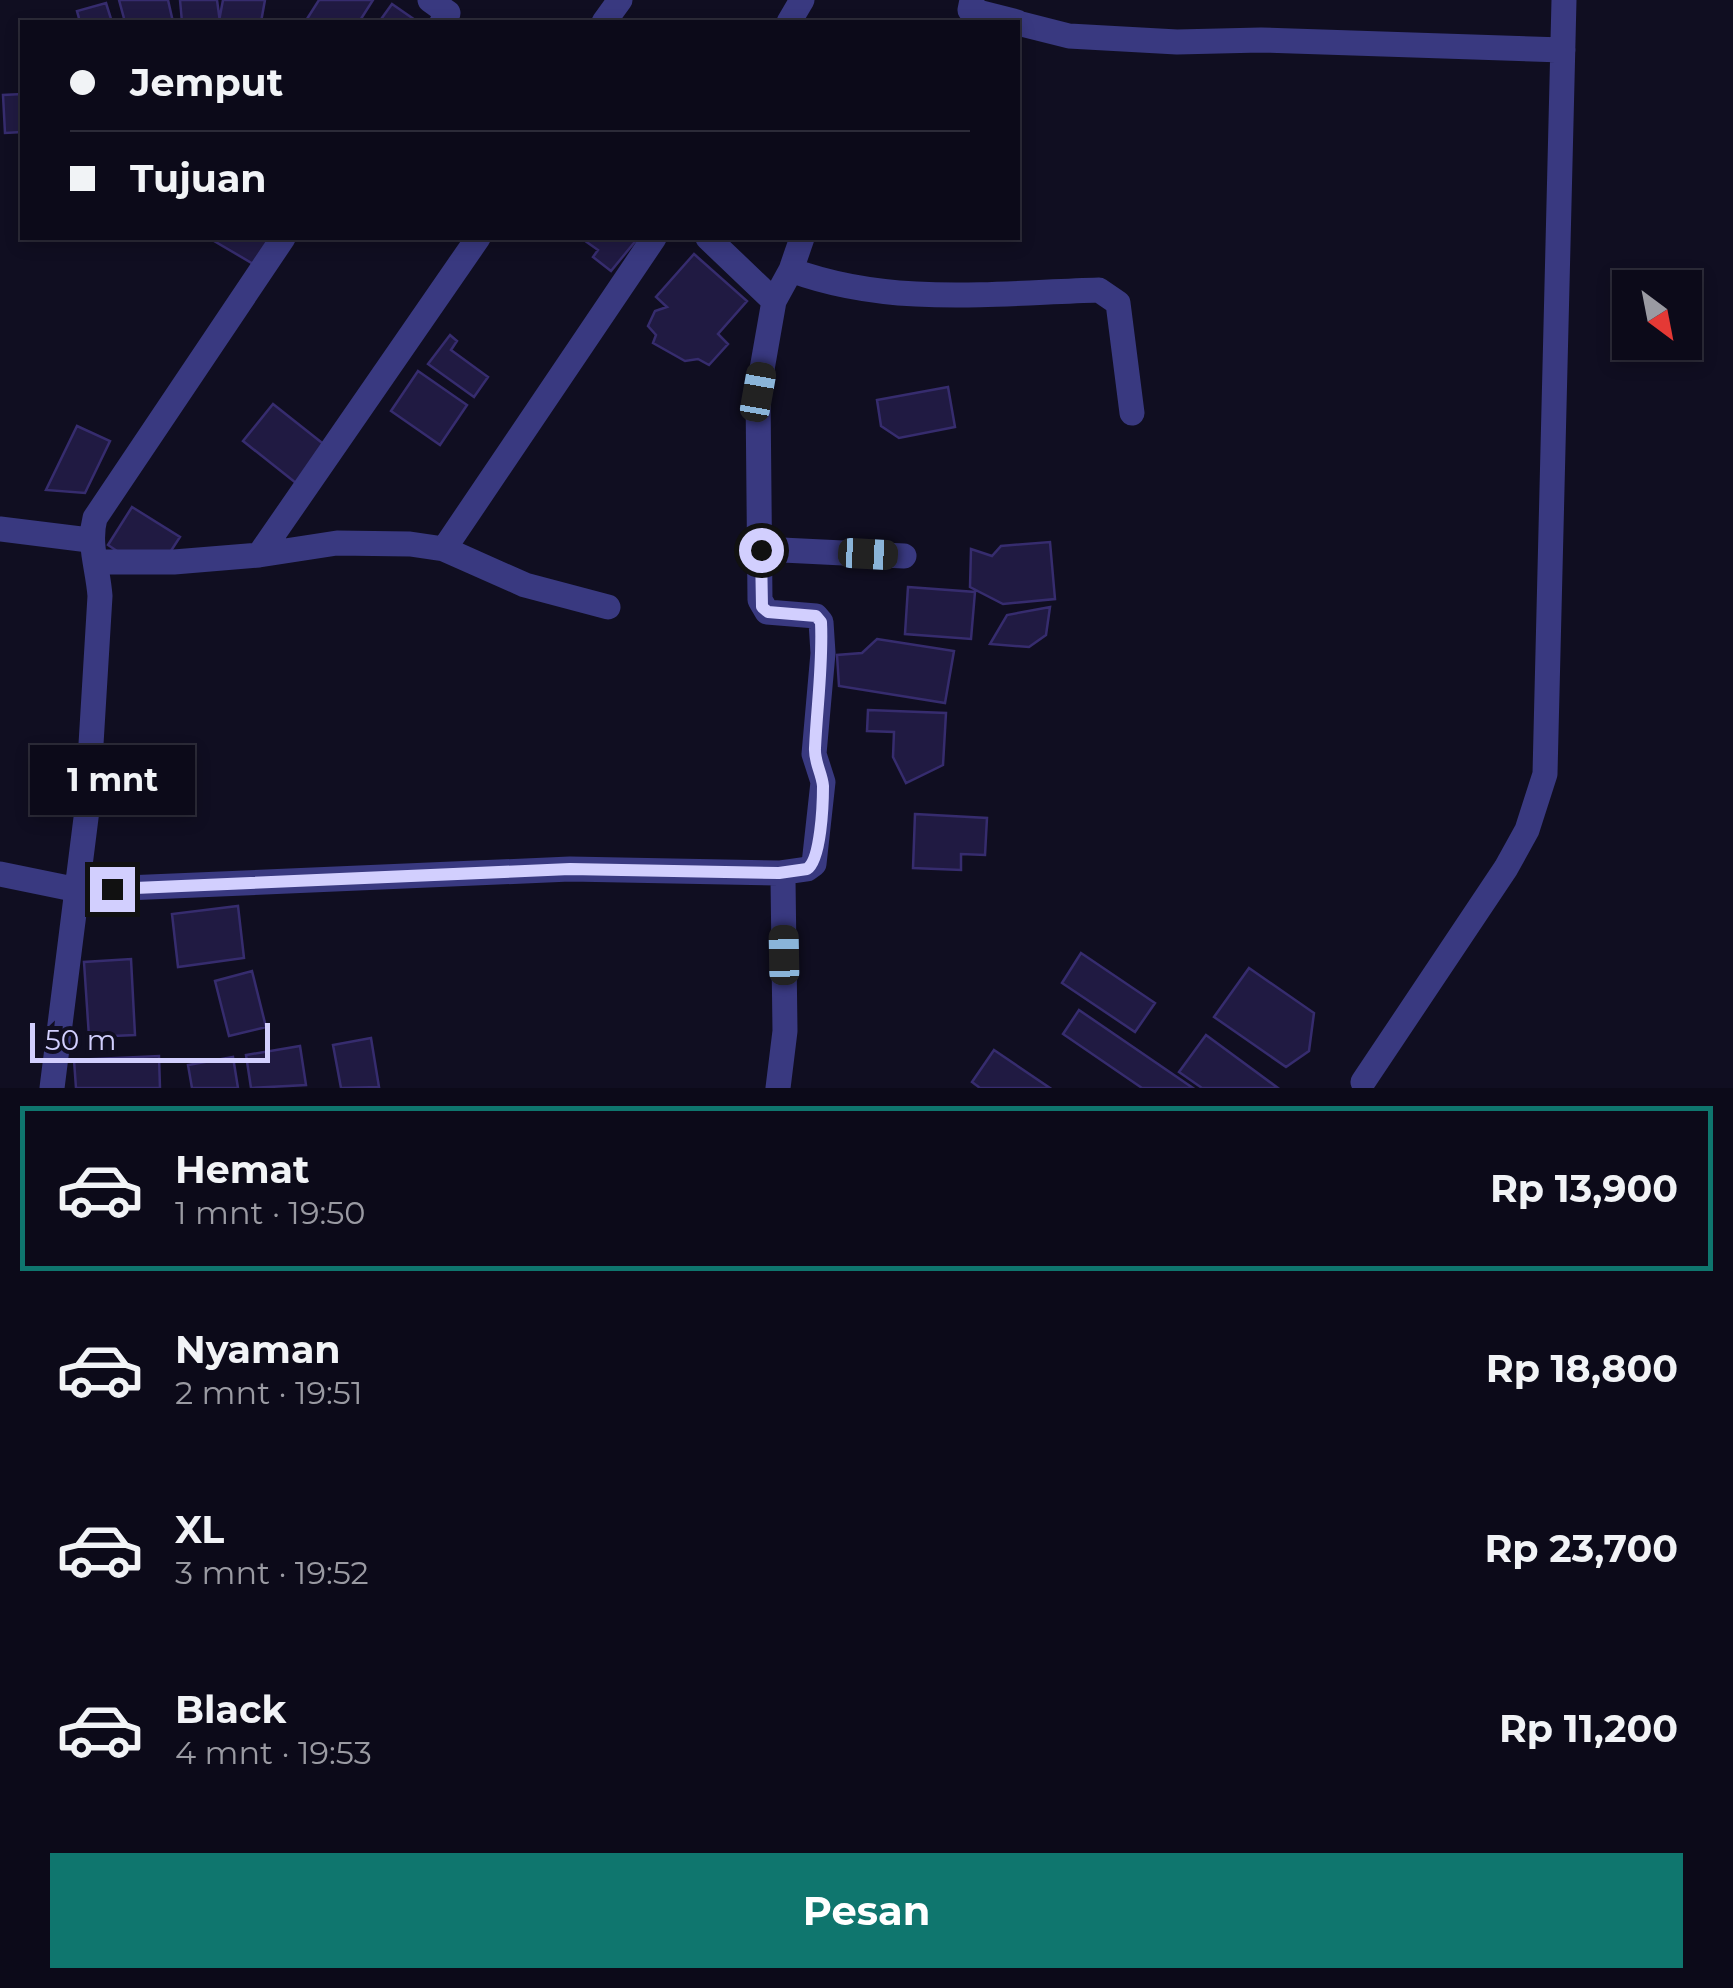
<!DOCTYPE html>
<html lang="id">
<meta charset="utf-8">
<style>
:root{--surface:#0c0a19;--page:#1a1826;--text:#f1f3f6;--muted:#9a9aa2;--line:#2c2b38;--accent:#0f766e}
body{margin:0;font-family:Montserrat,sans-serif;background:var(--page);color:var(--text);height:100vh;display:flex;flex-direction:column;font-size:38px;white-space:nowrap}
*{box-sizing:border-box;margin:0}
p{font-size:32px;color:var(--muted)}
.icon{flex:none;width:55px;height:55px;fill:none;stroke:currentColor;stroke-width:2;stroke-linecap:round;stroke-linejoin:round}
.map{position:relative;height:1088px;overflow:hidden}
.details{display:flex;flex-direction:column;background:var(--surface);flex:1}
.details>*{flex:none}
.banner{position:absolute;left:20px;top:20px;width:1000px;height:220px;border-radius:0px;box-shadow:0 5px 15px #0003,0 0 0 2px var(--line);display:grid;align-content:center;height:220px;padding:0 50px;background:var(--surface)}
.needle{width:65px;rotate:148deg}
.fabs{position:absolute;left:1612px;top:270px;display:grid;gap:20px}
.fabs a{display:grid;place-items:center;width:90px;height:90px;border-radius:0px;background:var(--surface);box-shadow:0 5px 15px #0003,0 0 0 2px var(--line);font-size:50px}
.scale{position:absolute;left:30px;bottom:25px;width:240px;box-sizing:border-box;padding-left:10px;border:5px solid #d2cffe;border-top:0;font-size:28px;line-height:35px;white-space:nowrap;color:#d2cffe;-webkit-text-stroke:8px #100e21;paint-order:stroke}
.end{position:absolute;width:45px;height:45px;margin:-22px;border:12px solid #d2cffe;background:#111;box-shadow:0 0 0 5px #111}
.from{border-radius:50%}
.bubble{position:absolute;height:70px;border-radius:0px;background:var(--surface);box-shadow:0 5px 15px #0003,0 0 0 2px var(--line);font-size:32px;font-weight:700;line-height:70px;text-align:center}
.car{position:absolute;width:30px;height:60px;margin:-30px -15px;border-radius:12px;box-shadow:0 0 8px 2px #0007;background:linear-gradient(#222 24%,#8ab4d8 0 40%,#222 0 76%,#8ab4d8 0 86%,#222 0)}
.banner b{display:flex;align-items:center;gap:35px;height:95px;font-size:38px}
.banner b+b{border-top:2px solid var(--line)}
.banner i{width:25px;height:25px;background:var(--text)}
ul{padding:18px 0 0;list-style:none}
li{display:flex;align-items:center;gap:30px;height:165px;margin:0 20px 15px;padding:0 30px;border:5px solid transparent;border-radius:0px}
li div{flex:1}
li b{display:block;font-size:38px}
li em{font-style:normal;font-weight:700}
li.selected{border-color:var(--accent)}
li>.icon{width:90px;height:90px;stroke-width:1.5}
.action{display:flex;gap:20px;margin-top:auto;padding:20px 50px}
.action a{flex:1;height:115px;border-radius:0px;background:var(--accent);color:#fff;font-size:40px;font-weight:700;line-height:115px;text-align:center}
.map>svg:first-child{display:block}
.building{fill:#201a42;stroke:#362c6e;stroke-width:2.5}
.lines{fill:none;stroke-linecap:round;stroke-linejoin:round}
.street{stroke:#393980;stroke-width:25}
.route{stroke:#d2cffe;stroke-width:12}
</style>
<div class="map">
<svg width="1733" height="1088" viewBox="0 0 1733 1088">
<rect width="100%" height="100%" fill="#100e21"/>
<path class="building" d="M 119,0 L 168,0 L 173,22 L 125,22 Z
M 180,0 L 217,0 L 220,22 L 182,22 Z
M 223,0 L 265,0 L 261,22 L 219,21 Z
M 319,0 L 373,0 L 359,22 L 305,22 Z
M 106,3 L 112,22 L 80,22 L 77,11 Z
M 392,4 L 418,22 L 379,22 Z
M 22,94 L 22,132 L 5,133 L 3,95 Z
M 209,238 L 271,238 L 255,265 Z
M 581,238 L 638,238 L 611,271 L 593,257 L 598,250 Z
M 694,254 L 747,301 L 718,334 L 728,344 L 709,365 L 698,359 L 685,361 L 653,343 L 656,335 L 648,326 L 655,311 L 667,307 L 656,297 Z
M 450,335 L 457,341 L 451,350 L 488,377 L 474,397 L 428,364 Z
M 418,371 L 467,405 L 440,445 L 391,411 Z
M 948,387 L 955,427 L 899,438 L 881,426 L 877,400 Z
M 273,404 L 326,446 L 296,483 L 243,441 Z
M 77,426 L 110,441 L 85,493 L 46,490 Z
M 132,507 L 180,537 L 167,557 L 126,557 L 108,545 Z
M 1050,542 L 1055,599 L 1003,604 L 970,587 L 971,549 L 992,556 L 1001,546 Z
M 908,587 L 975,592 L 971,639 L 905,634 Z
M 1050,607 L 1046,635 L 1029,647 L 990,644 L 1007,615 Z
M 877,639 L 954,651 L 945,703 L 839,686 L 837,655 L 862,653 Z
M 868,710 L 946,713 L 943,765 L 906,783 L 893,757 L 894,732 L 867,731 Z
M 170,758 L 175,796 L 125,802 L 121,764 Z
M 915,814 L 987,818 L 985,855 L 961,854 L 961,870 L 913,868 Z
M 238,906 L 244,958 L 178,967 L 172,914 Z
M 1081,953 L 1155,1003 L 1135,1032 L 1062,983 Z
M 131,959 L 135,1035 L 89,1037 L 84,962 Z
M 1249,968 L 1314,1013 L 1309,1051 L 1286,1067 L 1214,1017 Z
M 252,971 L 266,1027 L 229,1036 L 215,981 Z
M 1079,1010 L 1193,1088 L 1142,1088 L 1063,1034 Z
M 1206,1035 L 1278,1088 L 1202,1088 L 1179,1072 Z
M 371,1038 L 379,1087 L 341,1088 L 333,1045 Z
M 300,1046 L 306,1085 L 251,1088 L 246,1055 Z
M 994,1050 L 1050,1088 L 980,1088 L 972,1082 Z
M 159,1056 L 160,1088 L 76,1088 L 74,1060 Z
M 233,1057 L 238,1088 L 192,1088 L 188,1065 Z"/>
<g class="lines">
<path class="street" d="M 430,0 L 448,13 L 442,22
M 972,0 L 970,10 L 1017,22
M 604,22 L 620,0
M 789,22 L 802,0
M 1018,23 L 1069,36 L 1177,42 L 1261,40 L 1563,50
M 708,238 L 774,301
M 791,270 C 890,307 996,293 1099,290 L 1118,303 L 1132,413
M 0,529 L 89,540
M 444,549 L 654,238
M 761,549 L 904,556
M 259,555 L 478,238
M 97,562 L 174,562 L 259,555 L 337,543 L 410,544 L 444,549 L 525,585 L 608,607
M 0,874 L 78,890 L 570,869 L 779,873 L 807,869 L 814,864 L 823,782 L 814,754 L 823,653 L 821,622 L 816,616 L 767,612 L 760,600 L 758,392 L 774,301 L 791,270 L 802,238
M 1363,1082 L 1506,868 L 1527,830 L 1545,774 L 1564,0
M 52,1088 L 87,810 L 100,596 C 98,568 88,544 95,518 L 283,238
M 778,1088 L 785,1031 L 783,879 L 779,873"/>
</g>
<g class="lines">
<path class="route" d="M 112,889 L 570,869 L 779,873 L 807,869 C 821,860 823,804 823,786 C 822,773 814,762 815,748 C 817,705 823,664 821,622 L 816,616 L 768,612 L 762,607 L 761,550"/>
</g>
</svg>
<div class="fabs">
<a><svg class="needle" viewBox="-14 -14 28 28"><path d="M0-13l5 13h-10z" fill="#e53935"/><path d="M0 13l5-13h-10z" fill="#9a9aa2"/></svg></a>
</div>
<div class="scale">50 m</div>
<i class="end from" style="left:761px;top:550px"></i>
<i class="end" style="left:112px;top:889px"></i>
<div class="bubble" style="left:30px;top:745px;width:165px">1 mnt</div>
<i class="car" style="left:758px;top:392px;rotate:10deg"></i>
<i class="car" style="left:868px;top:554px;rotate:93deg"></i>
<i class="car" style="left:784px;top:955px;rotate:359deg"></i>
<div class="banner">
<b><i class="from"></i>Jemput</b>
<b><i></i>Tujuan</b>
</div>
</div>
<section class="details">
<ul>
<li class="selected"><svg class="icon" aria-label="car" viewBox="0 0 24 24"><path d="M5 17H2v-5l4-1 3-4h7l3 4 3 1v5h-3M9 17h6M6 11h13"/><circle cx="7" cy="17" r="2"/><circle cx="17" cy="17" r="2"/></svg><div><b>Hemat</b><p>1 mnt · 19:50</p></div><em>Rp 13,900</em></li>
<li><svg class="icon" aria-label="car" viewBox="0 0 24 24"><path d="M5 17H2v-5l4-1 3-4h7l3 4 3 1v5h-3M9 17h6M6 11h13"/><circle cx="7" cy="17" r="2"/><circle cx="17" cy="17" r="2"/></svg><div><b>Nyaman</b><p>2 mnt · 19:51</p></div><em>Rp 18,800</em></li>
<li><svg class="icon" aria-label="car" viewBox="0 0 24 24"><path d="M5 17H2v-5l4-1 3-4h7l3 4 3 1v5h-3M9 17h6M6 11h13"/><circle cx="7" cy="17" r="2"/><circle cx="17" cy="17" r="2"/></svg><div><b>XL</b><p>3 mnt · 19:52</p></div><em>Rp 23,700</em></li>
<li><svg class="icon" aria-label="car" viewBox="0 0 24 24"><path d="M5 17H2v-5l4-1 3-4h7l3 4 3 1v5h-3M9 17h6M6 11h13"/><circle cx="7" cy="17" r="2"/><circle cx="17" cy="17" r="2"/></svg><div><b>Black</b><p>4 mnt · 19:53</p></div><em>Rp 11,200</em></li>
</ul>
<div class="action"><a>Pesan</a></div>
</section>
